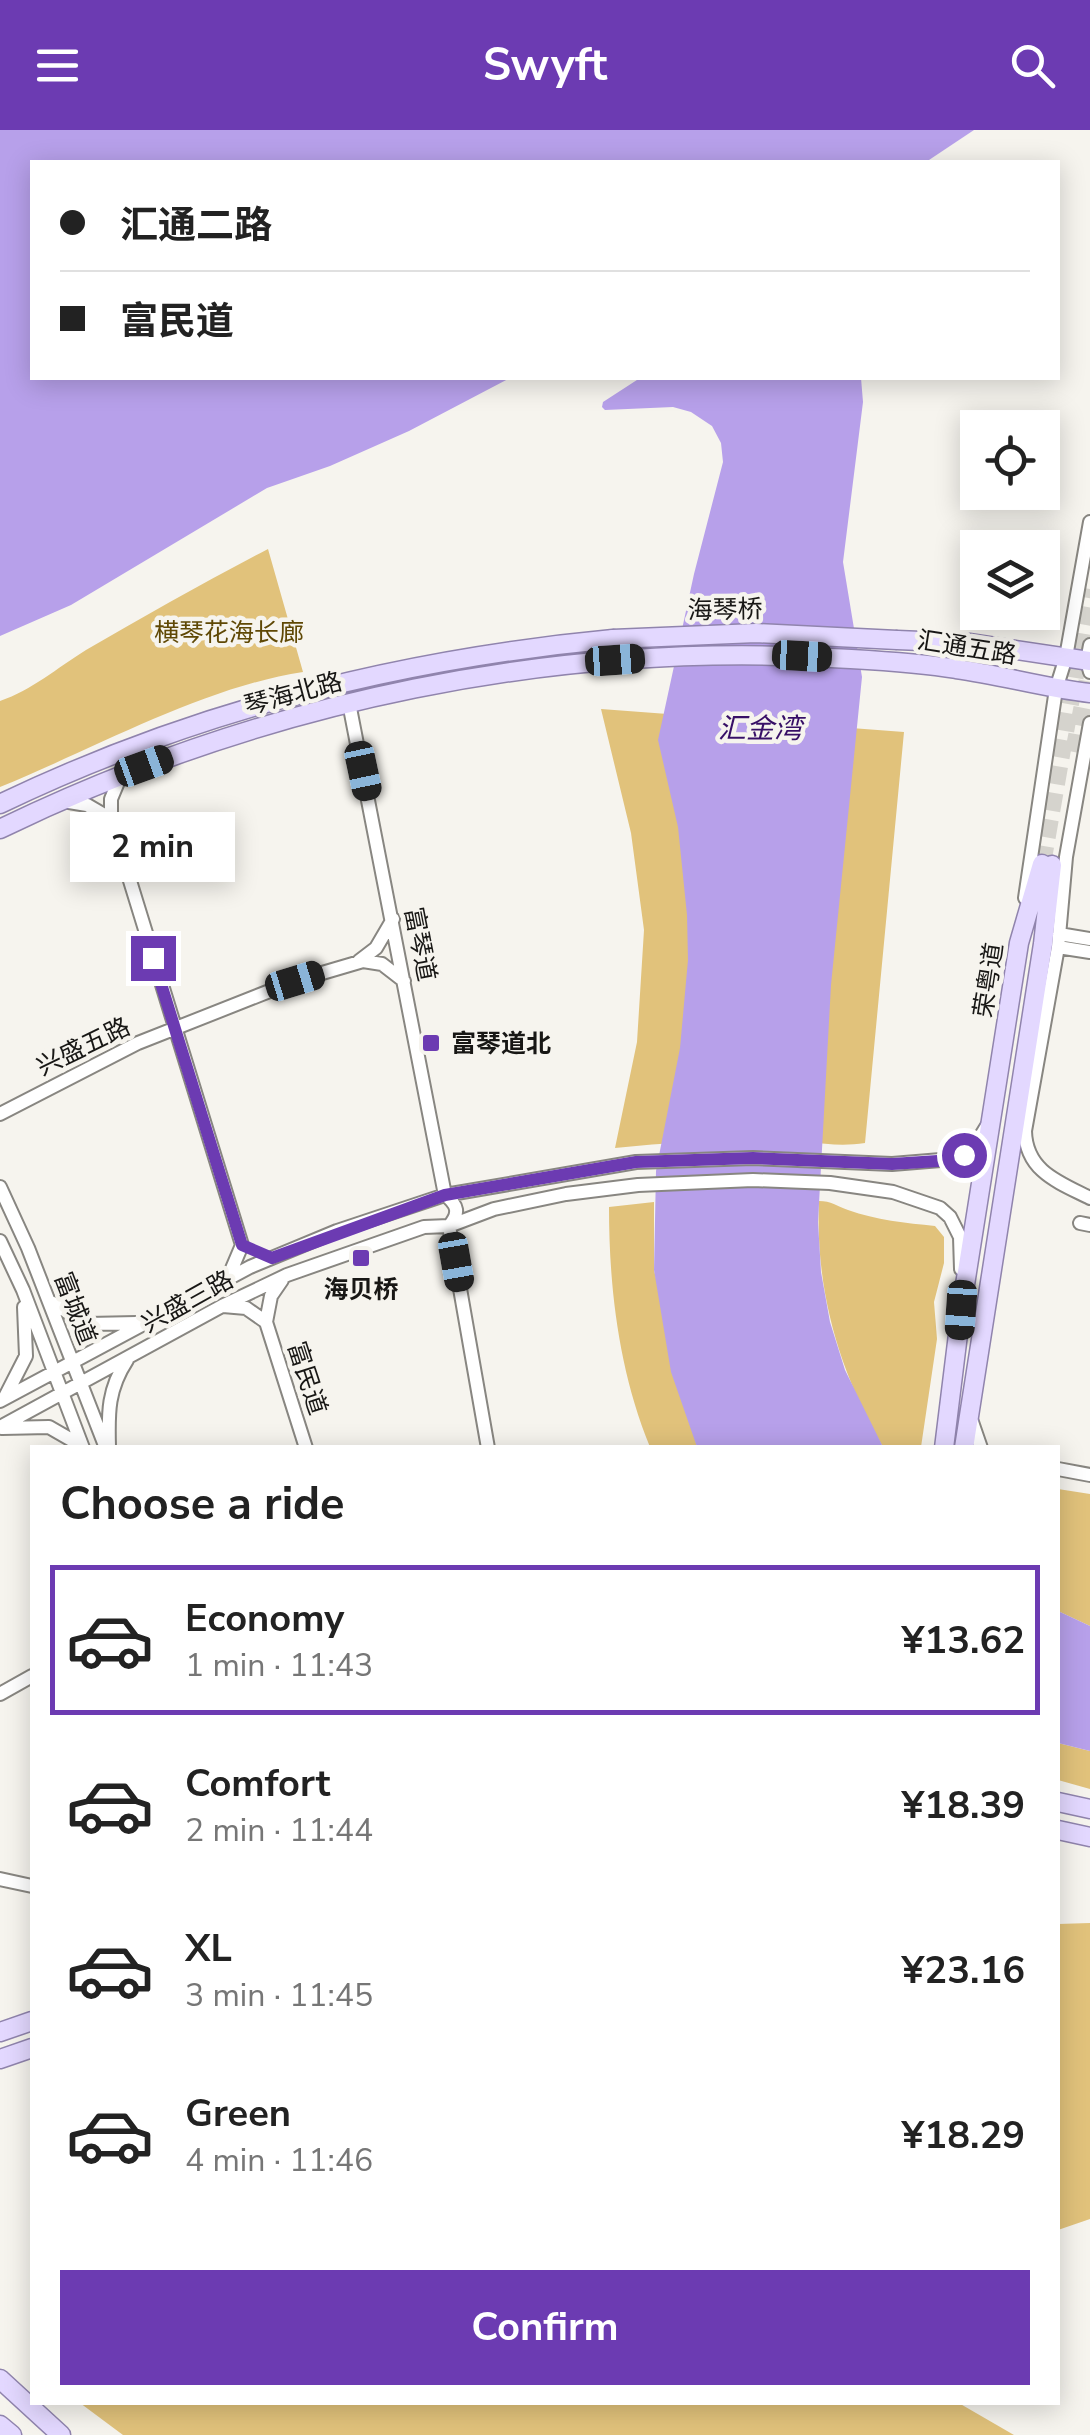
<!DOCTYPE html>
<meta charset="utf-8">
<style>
:root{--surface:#fff;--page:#f2f2f2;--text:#222;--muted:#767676;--line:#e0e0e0;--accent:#6c3bb2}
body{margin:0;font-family:"Nunito Sans","Noto Sans SC",sans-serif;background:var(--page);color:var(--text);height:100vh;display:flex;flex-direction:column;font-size:38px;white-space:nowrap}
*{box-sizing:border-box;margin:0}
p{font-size:32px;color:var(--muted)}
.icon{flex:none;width:55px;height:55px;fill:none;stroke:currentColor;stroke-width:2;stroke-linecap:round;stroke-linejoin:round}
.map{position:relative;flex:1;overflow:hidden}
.details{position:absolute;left:30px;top:1315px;width:1030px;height:960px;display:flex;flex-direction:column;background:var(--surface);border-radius:0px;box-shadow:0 5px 25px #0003}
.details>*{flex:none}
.hud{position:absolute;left:30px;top:30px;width:1030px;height:220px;border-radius:0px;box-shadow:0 5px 25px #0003;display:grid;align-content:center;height:220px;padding:0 30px;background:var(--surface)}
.fabs{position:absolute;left:960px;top:280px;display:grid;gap:20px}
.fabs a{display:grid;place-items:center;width:100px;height:100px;border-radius:0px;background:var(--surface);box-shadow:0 5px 25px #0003;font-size:50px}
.end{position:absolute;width:45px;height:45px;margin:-22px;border:12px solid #6c3bb2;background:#fff;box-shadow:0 0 0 5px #fff}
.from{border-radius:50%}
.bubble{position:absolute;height:70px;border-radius:0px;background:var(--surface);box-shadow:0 5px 25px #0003;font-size:32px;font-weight:700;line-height:70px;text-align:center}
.car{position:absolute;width:30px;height:60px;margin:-30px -15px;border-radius:12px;box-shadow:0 0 8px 2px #0007;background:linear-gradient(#222 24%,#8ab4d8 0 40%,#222 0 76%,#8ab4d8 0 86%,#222 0)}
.hud b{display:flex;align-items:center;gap:35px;height:95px;font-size:38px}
.hud b+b{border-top:2px solid var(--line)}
.hud i{width:25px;height:25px;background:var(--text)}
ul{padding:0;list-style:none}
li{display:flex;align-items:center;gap:30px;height:150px;margin:0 20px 15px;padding:0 10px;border:5px solid transparent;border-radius:0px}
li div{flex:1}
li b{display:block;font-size:38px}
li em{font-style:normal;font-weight:700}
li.selected{border-color:var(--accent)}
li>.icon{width:90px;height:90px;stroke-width:1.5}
h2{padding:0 30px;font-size:45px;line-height:120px}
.primary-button{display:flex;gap:20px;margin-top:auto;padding:20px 30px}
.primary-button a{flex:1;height:115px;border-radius:0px;background:var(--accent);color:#fff;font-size:40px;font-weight:700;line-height:115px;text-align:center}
header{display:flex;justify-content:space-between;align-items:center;height:130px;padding:0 30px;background:var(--accent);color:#fff;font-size:45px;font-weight:700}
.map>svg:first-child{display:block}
.green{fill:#e1c27b}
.water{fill:#b7a0ea}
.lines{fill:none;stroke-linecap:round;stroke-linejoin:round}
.major-tunnel{stroke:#d5d3cd;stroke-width:18;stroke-dasharray:18 9;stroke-linecap:butt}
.minor-casing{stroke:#888681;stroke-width:16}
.major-casing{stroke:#9084ad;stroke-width:21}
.minor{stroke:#fff;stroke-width:12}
.major{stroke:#e3d8ff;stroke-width:18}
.major-bridge-casing{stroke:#9084ad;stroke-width:21;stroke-linecap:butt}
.major-bridge{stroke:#e3d8ff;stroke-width:18}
.route{stroke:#6c3bb2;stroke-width:12}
.poi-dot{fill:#6c3bb2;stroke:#f6f4ee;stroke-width:4}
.labels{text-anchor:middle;stroke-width:9;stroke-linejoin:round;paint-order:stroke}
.street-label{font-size:25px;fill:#181715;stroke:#f6f4ee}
.park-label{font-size:25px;fill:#5f4805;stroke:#f6f4ee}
.poi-label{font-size:25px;font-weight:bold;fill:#181715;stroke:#f6f4ee;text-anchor:start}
.water-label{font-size:28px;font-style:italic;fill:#370f66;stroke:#f6f4ee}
</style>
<header><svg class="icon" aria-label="menu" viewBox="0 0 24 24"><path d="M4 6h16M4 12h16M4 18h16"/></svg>Swyft<svg class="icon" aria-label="search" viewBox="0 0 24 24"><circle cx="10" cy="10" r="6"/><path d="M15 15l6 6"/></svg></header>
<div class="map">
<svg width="1090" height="2305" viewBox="0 0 1090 2305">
<rect width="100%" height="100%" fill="#f6f4ee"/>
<path class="green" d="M 268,419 L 303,542 C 203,557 94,619 0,657 L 0,571 C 32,560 57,538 86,520 C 146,485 206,451 268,419 Z
M 601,579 L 904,602 L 865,1013 C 833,1018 804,1010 772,1009 C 719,1009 667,1013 615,1018 L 637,912 L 644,800 L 631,703 Z
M 819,1071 C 831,1071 837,1076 848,1080 C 876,1090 906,1093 935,1096 L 944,1107 L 944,1133 L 934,1172 L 937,1209 L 921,1317 L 883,1317 C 839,1242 815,1159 819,1071 Z
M 654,1072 L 654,1140 L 697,1317 L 650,1317 C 619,1241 609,1159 609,1077 Z
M 1058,1359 L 1090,1364 L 1090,1496 L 1058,1481 Z
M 1058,1613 L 1090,1621 L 1090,1659 L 1058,1650 Z
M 1090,1793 L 1090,2089 L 1058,2100 L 1058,1794 Z
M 957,2272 L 1014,2305 L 123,2305 L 80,2273 Z"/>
<path class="water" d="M 0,0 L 974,0 L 926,32 L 32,32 L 32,248 L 510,248 L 409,301 L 330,336 L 267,358 L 71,475 L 0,506 Z
M 640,248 L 861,248 L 863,272 L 843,432 L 862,547 L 831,855 L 818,1092 L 821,1142 L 830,1192 L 845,1240 L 883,1317 L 697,1317 L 671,1242 L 654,1140 L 656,1041 L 680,918 L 688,830 L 687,785 L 678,697 L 658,610 L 694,444 L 723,332 L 721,313 L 712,296 L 691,282 L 673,277 L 605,280 L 602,277 L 603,272 Z
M 1058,1481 L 1090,1496 L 1090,1621 L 1058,1613 Z"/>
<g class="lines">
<path class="major-tunnel" d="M 1074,622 L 1090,538
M 1042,734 L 1090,459"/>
<defs>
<path id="minor" d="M 1090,515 L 1087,531 L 1090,542
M 349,573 L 445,1065
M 1090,593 L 1066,727 L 1058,817 L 1025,1001 C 1026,1041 1058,1052 1090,1068
M 121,645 L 111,669 L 111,689 L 242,1115
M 63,671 L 87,675 L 111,689
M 1025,768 L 1056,559 L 1066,527 L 1090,392
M 1059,804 L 1090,809
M 1058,817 L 1090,822
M 359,831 L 376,818 L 393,789
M 0,984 L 138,913 L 295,851 L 363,831 L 382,834 L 404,851
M 0,1057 L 28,1118 L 106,1318
M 445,1065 C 458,1075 460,1083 449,1096
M 1080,1093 L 1090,1095
M 449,1096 L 488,1318
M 0,1111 L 23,1160 L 83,1318
M 228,1148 L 242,1115
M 282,1150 L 271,1166 L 266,1192 L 306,1318
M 49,1171 L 88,1194 L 137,1193
M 223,1176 L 246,1178 L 266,1192
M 5,1267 L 26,1226 L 24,1177
M 0,1271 L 250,1137 L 337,1101 L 445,1065 L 636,1032 L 753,1028 L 892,1034 L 953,1029 L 974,1017 L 987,996
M 972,1292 L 981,1318
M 0,1297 L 222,1176 L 287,1145 L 424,1097 L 449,1096 L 494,1079 L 566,1064 L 638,1055 L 753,1050 L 830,1053 L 893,1062 L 940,1078 L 950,1087 L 960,1107 L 961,1139
M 2,1298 L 49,1297 L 82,1316
M 109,1316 C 108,1282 108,1259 127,1230
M 1058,1339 L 1090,1345
M 0,1564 L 32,1546
M 0,1749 L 32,1756"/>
<path id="major" d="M 897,510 L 969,513 L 1090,531
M 0,674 C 193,581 400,529 613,509
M 0,699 C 263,571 559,509 851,529 C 886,531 921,533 956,539 C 1001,545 1045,558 1090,563
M 944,1318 L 961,1180 L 1019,813 L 1042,734
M 964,1318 L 1043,814 L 1052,735
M 1058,1672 L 1090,1679
M 1058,1700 L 1090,1707
M 0,1902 L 32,1891
M 0,1929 L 32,1918
M 0,2249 L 61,2305
M 0,2295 L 12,2305"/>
</defs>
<use href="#minor" class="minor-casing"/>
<use href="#major" class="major-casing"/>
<use href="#minor" class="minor"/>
<use href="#major" class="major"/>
<defs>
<path id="major-bridge" d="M 613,509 L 756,503 L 897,510"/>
</defs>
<use href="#major-bridge" class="major-bridge-casing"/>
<use href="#major-bridge" class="major-bridge"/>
</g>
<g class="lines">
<path class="route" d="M 153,828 L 242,1115 L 272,1128 L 445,1065 L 636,1032 L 753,1028 L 892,1034 L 953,1030 L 964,1025"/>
</g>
<g class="poi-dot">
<rect x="421" y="903" width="20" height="20" rx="5"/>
<rect x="351" y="1118" width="20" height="20" rx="5"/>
</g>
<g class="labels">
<g class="street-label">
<text transform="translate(725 479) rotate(-1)" y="9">海琴桥</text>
<text transform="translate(967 517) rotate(9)" y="9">汇通五路</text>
<text transform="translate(293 563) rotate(-15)" y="9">琴海北路</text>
<text transform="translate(421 814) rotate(79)" y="9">富琴道</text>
<text transform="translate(988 850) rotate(-81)" y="9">荣粤道</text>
<text transform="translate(83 916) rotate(-26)" y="9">兴盛五路</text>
<text transform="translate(187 1171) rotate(-29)" y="9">兴盛三路</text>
<text transform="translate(76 1178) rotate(69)" y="9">富城道</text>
<text transform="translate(308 1248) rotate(72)" y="9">富民道</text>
</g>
<g class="park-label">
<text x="229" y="511">横琴花海长廊</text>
</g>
<g class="poi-label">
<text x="451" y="922">富琴道北</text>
<text x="361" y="1168" text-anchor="middle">海贝桥</text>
</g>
<g class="water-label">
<text x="760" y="608">汇金湾</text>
</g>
</g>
</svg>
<div class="fabs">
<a><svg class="icon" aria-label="locate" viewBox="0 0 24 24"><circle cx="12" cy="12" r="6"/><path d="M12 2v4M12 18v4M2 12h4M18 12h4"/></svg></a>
<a><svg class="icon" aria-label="layers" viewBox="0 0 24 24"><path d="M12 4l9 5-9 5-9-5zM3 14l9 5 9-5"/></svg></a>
</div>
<i class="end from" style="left:964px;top:1025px"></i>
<i class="end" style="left:153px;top:828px"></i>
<div class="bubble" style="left:70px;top:682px;width:165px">2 min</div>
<i class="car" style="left:802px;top:526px;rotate:93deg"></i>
<i class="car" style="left:615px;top:530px;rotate:86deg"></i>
<i class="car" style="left:144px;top:636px;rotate:70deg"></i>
<i class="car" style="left:363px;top:641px;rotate:168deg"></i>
<i class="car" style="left:295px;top:851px;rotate:73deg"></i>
<i class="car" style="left:456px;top:1132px;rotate:170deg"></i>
<i class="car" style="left:961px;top:1180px;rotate:184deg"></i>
<div class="hud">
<b><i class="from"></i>汇通二路</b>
<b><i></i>富民道</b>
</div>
<section class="details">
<h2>Choose a ride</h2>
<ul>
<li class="selected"><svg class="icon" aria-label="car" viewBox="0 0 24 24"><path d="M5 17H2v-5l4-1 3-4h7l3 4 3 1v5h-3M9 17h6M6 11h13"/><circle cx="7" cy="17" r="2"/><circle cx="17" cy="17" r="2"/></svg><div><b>Economy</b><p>1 min · 11:43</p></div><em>¥13.62</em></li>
<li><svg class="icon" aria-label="car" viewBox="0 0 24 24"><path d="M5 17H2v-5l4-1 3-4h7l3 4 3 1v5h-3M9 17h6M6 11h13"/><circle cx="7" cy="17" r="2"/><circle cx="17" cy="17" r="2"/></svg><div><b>Comfort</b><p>2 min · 11:44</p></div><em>¥18.39</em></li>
<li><svg class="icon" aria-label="car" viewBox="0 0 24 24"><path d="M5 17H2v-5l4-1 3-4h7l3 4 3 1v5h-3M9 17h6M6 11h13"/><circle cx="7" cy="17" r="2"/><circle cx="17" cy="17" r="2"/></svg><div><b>XL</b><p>3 min · 11:45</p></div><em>¥23.16</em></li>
<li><svg class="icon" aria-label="car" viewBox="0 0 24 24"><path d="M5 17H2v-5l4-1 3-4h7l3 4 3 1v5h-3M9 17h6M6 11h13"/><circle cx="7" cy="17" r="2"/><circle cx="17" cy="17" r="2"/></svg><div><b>Green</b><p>4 min · 11:46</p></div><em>¥18.29</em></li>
</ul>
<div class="primary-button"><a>Confirm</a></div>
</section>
</div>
